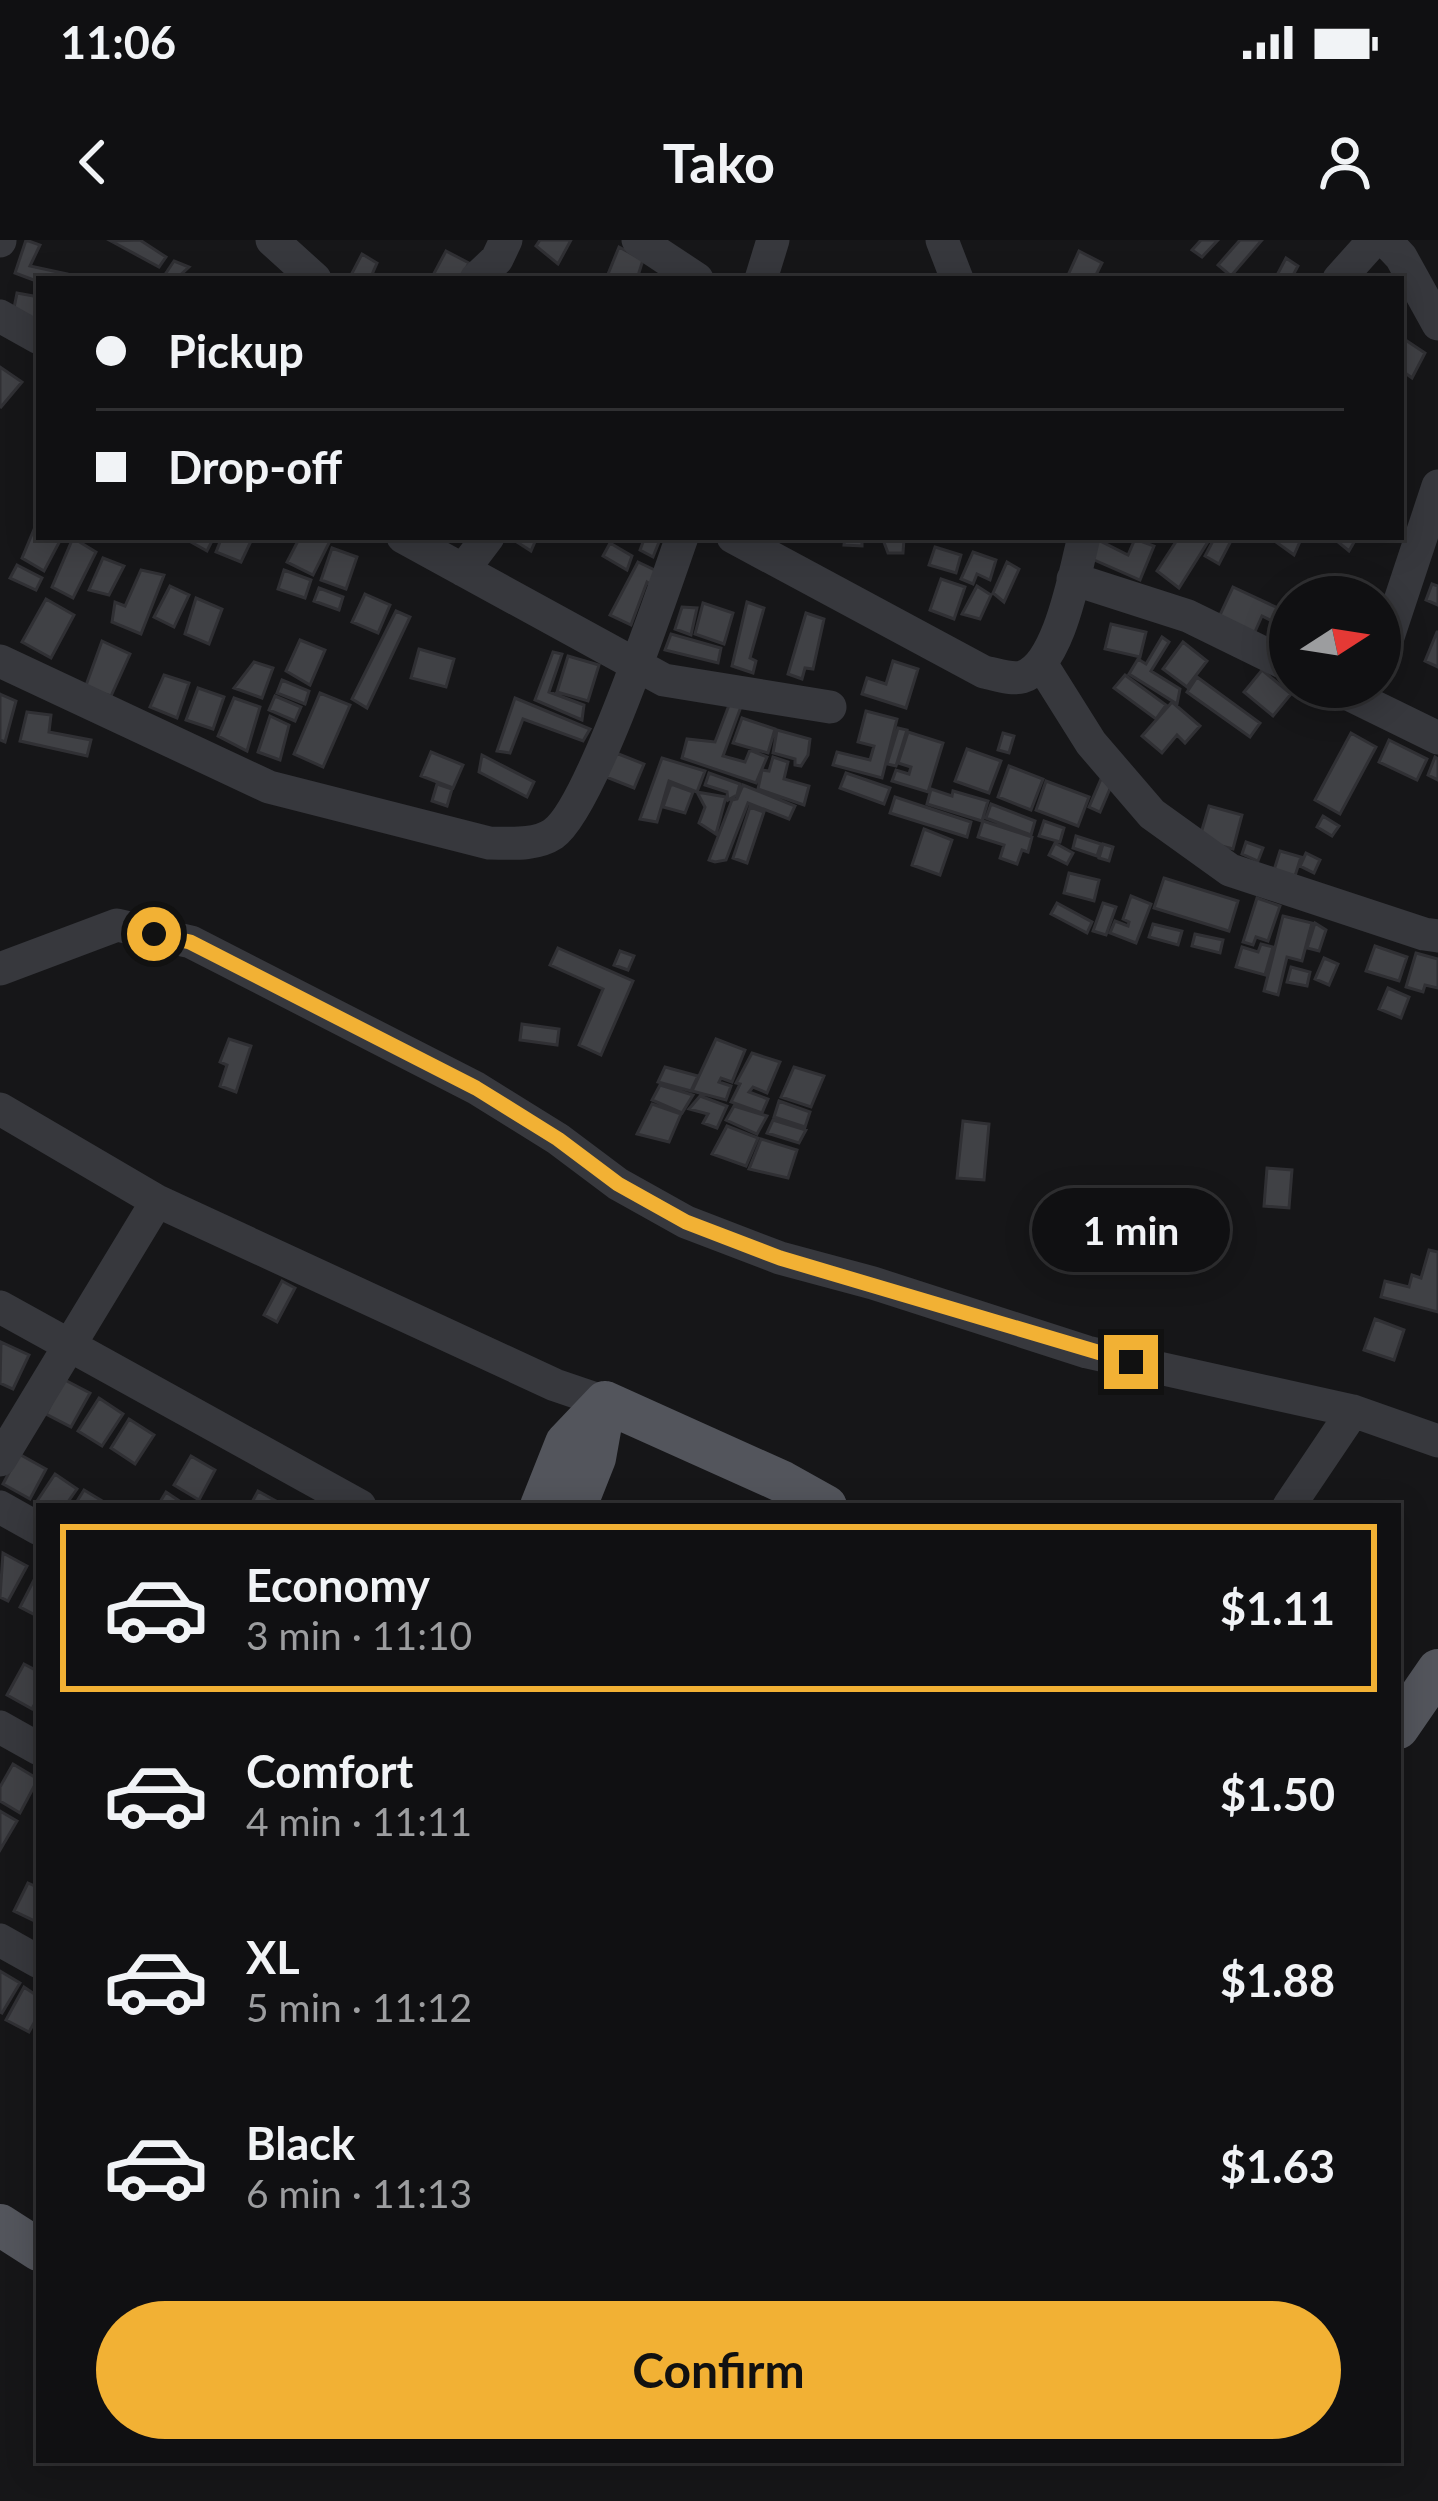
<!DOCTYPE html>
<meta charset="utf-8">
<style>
:root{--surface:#101012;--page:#1e1e20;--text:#f1f3f6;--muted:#9c9d9f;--line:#303032;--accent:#f2b134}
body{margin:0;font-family:Lato,sans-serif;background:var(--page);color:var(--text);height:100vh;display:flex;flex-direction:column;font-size:45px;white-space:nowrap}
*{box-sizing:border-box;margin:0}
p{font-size:39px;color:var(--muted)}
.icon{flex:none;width:66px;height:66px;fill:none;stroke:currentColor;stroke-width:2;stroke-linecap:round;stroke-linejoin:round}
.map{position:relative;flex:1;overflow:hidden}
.panel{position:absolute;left:36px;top:1263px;width:1365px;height:960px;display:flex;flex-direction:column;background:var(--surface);border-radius:0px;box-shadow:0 6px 30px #0003,0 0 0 3px var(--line)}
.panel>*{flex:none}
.top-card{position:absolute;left:36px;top:36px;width:1368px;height:264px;border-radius:0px;box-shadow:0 6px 30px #0003,0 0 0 3px var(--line);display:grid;align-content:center;height:264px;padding:0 60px;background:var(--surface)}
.needle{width:78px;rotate:78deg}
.buttons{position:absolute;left:1269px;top:336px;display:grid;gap:24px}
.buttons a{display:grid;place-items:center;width:132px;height:132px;border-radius:50%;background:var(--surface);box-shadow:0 6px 30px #0003,0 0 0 3px var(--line);font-size:60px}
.end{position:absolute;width:54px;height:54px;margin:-27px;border:15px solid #f2b134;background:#111;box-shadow:0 0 0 6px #111}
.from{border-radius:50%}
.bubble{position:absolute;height:84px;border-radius:42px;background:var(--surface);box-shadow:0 6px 30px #0003,0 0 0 3px var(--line);font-size:39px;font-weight:700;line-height:84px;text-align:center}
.top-card b{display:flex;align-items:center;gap:42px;height:114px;font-size:45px}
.top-card b+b{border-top:3px solid var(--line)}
.top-card i{width:30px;height:30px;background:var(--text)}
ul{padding:21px 0 0;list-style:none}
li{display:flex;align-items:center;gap:36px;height:168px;margin:0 24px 18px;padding:0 36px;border:6px solid transparent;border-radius:0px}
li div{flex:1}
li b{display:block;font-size:45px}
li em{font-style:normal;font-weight:700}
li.on{border-color:var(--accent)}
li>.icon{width:108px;height:108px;stroke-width:1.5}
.action{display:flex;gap:24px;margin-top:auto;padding:24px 60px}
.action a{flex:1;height:138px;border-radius:72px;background:var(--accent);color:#111;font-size:48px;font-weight:700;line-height:138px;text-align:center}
.status{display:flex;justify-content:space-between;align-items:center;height:84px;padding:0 60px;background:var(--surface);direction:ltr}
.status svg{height:33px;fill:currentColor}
header{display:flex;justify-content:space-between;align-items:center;height:156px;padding:0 60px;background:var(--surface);font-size:54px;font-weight:700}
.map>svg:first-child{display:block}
.building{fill:#404145;stroke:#303034;stroke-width:3}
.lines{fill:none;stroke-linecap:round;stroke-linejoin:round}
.minor{stroke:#37383d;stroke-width:33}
.major{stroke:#53555c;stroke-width:42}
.route{stroke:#f2b134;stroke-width:15}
</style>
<div class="status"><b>11:06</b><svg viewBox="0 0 49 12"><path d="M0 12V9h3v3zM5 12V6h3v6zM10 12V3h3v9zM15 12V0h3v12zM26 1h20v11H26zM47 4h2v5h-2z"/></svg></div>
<header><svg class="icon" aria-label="back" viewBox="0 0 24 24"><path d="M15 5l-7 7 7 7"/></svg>Tako<svg class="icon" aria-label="person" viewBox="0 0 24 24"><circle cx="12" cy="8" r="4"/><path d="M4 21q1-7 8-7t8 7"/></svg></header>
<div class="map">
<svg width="1438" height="2261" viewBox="0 0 1438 2261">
<rect width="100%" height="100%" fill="#161618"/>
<path class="building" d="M 26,0 L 40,5 L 30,26 L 67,34 L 66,39 L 39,39 L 39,42 L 15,33 Z
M 140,0 L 166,17 L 159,27 L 111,1 Z
M 540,0 L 571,0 L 558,24 L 536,6 Z
M 1201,0 L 1218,0 L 1202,17 L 1192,10 Z
M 1240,0 L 1262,0 L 1231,36 L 1218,25 Z
M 619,7 L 643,20 L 637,39 L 606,39 Z
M 446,11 L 469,23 L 460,39 L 431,39 Z
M 1079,11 L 1102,23 L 1094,39 L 1080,39 L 1069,33 Z
M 362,14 L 377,23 L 370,39 L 349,39 Z
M 1286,18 L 1298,26 L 1291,39 L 1275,39 Z
M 174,21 L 189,27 L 176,39 L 162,39 Z
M 17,53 L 39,57 L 39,85 L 13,73 Z
M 1401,97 L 1425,113 L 1412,138 L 1401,130 Z
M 0,127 L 22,142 L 1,167 L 0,166 Z
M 35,287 L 39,289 L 39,297 L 62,297 L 44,331 L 22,318 Z
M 182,297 L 214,297 L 207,311 Z
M 222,297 L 253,297 L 241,322 L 216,312 Z
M 300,297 L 321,297 L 330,301 L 313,335 L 287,322 Z
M 518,297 L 537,297 L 531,311 L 517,302 Z
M 645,297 L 661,297 L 653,317 L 640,310 Z
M 845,297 L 862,297 L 862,306 L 844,305 Z
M 882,297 L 904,299 L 903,313 L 888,313 Z
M 1179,297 L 1211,297 L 1179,348 L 1157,331 Z
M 1215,297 L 1233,297 L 1219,324 L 1205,316 Z
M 1269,297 L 1302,297 L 1294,315 Z
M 1332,297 L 1357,297 L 1349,311 Z
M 73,298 L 96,312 L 73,358 L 52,347 Z
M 1135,299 L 1154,306 L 1140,340 L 1092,319 L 1098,300 L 1128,315 Z
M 610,303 L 632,316 L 627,330 L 603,316 Z
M 935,307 L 961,315 L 956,333 L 929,325 Z
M 332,308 L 357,317 L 346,349 L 321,340 Z
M 973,312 L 996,320 L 990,340 L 977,334 L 973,344 L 961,339 Z
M 103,318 L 124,326 L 109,355 L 89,350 Z
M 638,322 L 659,332 L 654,347 L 647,342 L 631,385 L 610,375 Z
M 1007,322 L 1019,329 L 1004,362 L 993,353 Z
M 17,325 L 42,338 L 36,350 L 10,338 Z
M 141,330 L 164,335 L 141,394 L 112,382 L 115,362 L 125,366 Z
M 284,330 L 311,340 L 305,358 L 278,349 Z
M 941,339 L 965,347 L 954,379 L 930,370 Z
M 1432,344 L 1438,346 L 1438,365 L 1426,360 Z
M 170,346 L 189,355 L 174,387 L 154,377 Z
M 977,346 L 991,355 L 980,379 L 962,374 Z
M 1233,347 L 1280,369 L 1274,382 L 1262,376 L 1254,394 L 1219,377 Z
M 319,348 L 343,357 L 339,370 L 314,361 Z
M 365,354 L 390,365 L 378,393 L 352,382 Z
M 196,358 L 222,369 L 209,404 L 185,394 Z
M 46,359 L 74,375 L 51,418 L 22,402 Z
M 747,362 L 764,368 L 750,418 L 756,421 L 753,433 L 732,426 Z
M 703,363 L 733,373 L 724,404 L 695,394 Z
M 682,367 L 697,368 L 691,395 L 675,389 Z
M 1283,369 L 1290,372 L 1290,385 L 1282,404 L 1270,399 Z
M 396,371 L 410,377 L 367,468 L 352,459 Z
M 806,373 L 824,379 L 813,429 L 805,428 L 802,439 L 788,434 Z
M 1111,384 L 1146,392 L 1140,417 L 1105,409 Z
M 1437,392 L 1438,392 L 1438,427 L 1425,421 Z
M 671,394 L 721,408 L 718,423 L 665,410 Z
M 1162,397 L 1169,402 L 1151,431 L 1180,449 L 1177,464 L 1129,434 L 1138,419 L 1146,424 Z
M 300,400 L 325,410 L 310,445 L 286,431 Z
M 102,401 L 130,414 L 111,456 L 85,448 Z
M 1183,402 L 1207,421 L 1187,447 L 1163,429 Z
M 419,409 L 454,419 L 446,447 L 411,438 Z
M 553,412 L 562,414 L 549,452 L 584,465 L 582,480 L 535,460 Z
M 568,416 L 599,425 L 588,461 L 557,452 Z
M 893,421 L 918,429 L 906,468 L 862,454 L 867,438 L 886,444 Z
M 254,422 L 273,428 L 262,458 L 234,448 Z
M 1262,430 L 1291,454 L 1273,476 L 1244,452 Z
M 164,435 L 189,443 L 177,478 L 150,467 Z
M 1125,435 L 1166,465 L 1156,479 L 1114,448 Z
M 1197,437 L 1260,483 L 1250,497 L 1187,452 Z
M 282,440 L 309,451 L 305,464 L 277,453 Z
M 198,448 L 224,457 L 213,489 L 186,480 Z
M 320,453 L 350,465 L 323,527 L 294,514 Z
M 0,454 L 16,461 L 5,502 L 0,500 Z
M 275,456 L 301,467 L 295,481 L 269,470 Z
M 234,458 L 260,467 L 247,511 L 218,496 Z
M 515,458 L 590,489 L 583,501 L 523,479 L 510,513 L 497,511 Z
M 731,460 L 742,464 L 723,516 L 745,522 L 750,510 L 767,517 L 756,543 L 682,518 L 687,499 L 715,502 Z
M 1172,462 L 1200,486 L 1185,503 L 1177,495 L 1162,513 L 1142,496 Z
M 866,471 L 897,479 L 882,538 L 833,525 L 837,512 L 870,520 L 874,506 L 858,502 Z
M 27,472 L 51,475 L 49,492 L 91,500 L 87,516 L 20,501 Z
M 270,476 L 289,485 L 280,520 L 258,512 Z
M 742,478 L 775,489 L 768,513 L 733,503 Z
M 898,488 L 907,490 L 896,526 L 887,524 Z
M 777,490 L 810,499 L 808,515 L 801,526 L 795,525 L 795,519 L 773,513 Z
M 908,492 L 943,503 L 928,552 L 892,541 L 896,530 L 909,534 L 911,527 L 898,523 Z
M 1003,493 L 1014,496 L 1009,513 L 998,510 Z
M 1351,493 L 1376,507 L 1340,574 L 1315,560 Z
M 1389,500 L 1427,519 L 1417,540 L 1379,522 Z
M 967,509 L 1001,521 L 989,553 L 955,541 Z
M 431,512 L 463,525 L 453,548 L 421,536 Z
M 616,513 L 644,524 L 634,548 L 606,537 Z
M 482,515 L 534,542 L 527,557 L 479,532 Z
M 773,517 L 788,522 L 784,539 L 809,546 L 804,565 L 758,549 L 762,530 L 769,531 Z
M 1435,517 L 1438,519 L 1438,540 L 1428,535 Z
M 662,518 L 705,531 L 697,552 L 669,541 L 657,582 L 640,579 Z
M 1009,526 L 1043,539 L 1031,570 L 998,557 Z
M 709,533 L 740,544 L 737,555 L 728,560 L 727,552 L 705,545 Z
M 846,533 L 890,548 L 884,564 L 840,548 Z
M 1101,539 L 1112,544 L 1100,572 L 1089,567 Z
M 1046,541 L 1089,557 L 1078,586 L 1036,570 Z
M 437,544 L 452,549 L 447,566 L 432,561 Z
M 671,544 L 693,552 L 685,573 L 663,567 Z
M 743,545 L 795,566 L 789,579 L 748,563 L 726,620 L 715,622 L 709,620 L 732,560 L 737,559 Z
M 931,549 L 952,556 L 953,551 L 988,561 L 982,581 L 927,564 Z
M 697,552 L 726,557 L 716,594 L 699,583 L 705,567 Z
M 895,557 L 971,582 L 967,597 L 890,573 Z
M 991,564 L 1035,581 L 1031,595 L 986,578 Z
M 1209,566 L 1242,575 L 1233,609 L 1199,600 Z
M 750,567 L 764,572 L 747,623 L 733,618 Z
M 1323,576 L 1339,586 L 1332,596 L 1317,587 Z
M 983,581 L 1032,597 L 1028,612 L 1022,610 L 1017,624 L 1000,618 L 1004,605 L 978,597 Z
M 1044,581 L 1064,588 L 1060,602 L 1039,596 Z
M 924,589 L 952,600 L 940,635 L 912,625 Z
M 1076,596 L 1101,604 L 1097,616 L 1073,608 Z
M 1246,602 L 1263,608 L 1258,621 L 1242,614 Z
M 1055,603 L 1073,613 L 1067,624 L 1049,615 Z
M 1103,604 L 1113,607 L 1109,621 L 1099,618 Z
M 1280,611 L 1301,617 L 1295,636 L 1274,630 Z
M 1306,613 L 1320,620 L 1314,633 L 1300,626 Z
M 1069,633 L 1099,640 L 1094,661 L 1064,653 Z
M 1164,638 L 1238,661 L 1229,691 L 1154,668 Z
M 1131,656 L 1151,664 L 1136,703 L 1110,693 L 1115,681 L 1128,686 L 1129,682 L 1123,679 Z
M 1257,658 L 1280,666 L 1268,701 L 1256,697 L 1253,705 L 1243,702 Z
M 1057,663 L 1092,682 L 1087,693 L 1051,674 Z
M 1103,663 L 1116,667 L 1106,695 L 1093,691 Z
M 1283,676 L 1312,683 L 1302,721 L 1287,717 L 1278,755 L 1264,751 Z
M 1315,683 L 1326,690 L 1319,711 L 1307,708 Z
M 1153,684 L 1182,691 L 1178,705 L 1149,697 Z
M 1195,694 L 1223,700 L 1220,713 L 1192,706 Z
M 1261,704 L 1273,707 L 1265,735 L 1236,727 L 1242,707 L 1258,712 Z
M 1375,706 L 1407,717 L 1399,741 L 1366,731 Z
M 558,708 L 633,741 L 601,815 L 579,805 L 603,749 L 550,725 Z
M 620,711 L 634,716 L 628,730 L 614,725 Z
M 1416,713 L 1438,719 L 1438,748 L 1425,745 L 1423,752 L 1406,747 Z
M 1324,718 L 1338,724 L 1329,745 L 1315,739 Z
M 1291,727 L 1310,732 L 1307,746 L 1287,742 Z
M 1388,748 L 1409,757 L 1401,778 L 1379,769 Z
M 522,784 L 559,789 L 557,805 L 520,800 Z
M 229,799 L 251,806 L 236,852 L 220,846 L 227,825 L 220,822 Z
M 716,799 L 745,810 L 732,842 L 721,838 L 719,842 L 731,846 L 726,860 L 692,851 Z
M 752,813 L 780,822 L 767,853 L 753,847 L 749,852 L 768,859 L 762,873 L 731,862 L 740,844 L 736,843 Z
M 665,827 L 698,836 L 691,851 L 658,842 Z
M 794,827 L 824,836 L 811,867 L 781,857 Z
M 660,845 L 693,855 L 682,873 L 652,860 Z
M 700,856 L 727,866 L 717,888 L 703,883 L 708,874 L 689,869 Z
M 779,861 L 810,872 L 805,887 L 774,877 Z
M 652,864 L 681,874 L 669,902 L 637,894 Z
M 734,866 L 767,876 L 757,894 L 726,880 Z
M 773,880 L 806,890 L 799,903 L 767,893 Z
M 963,881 L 989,884 L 984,940 L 957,938 Z
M 727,886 L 758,898 L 746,926 L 712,914 Z
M 761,899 L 797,910 L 788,938 L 749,929 Z
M 1267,928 L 1292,930 L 1289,968 L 1264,966 Z
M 1429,1010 L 1438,1012 L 1438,1072 L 1381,1057 L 1385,1041 L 1409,1047 L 1412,1035 L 1421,1038 Z
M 282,1041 L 295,1048 L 277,1082 L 264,1075 Z
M 1375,1079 L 1404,1090 L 1394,1120 L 1364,1110 Z
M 1,1102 L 29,1115 L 13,1149 L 0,1143 Z
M 63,1139 L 90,1153 L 71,1187 L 46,1174 Z
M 99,1158 L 123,1174 L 102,1206 L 78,1191 Z
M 129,1179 L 154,1195 L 135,1224 L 111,1208 Z
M 19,1214 L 46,1229 L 30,1259 L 3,1244 Z
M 191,1216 L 215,1230 L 199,1260 L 174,1245 Z
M 55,1234 L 77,1249 L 65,1266 L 44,1266 L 37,1261 Z
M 84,1250 L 109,1265 L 108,1266 L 74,1266 Z
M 258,1251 L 285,1266 L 250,1266 Z
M 166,1252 L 187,1266 L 160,1262 Z
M 3,1313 L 27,1326 L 8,1361 L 0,1357 Z
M 36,1336 L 39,1337 L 39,1377 L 20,1367 Z
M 24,1424 L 39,1432 L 39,1456 L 32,1469 L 7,1455 Z
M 13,1524 L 38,1539 L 20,1573 L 0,1561 L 0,1547 Z
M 0,1571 L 17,1581 L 0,1610 Z
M 28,1643 L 39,1648 L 39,1683 L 14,1671 Z
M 0,1731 L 20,1743 L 2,1773 L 0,1772 Z
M 24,1747 L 39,1757 L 39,1774 L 29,1792 L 6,1780 Z"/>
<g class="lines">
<path class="minor" d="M 272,0 L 315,39
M 638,0 L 697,39
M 942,0 L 957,39
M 1385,0 L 1401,17 L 1438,84
M 0,1 L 0,0
M 476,39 L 497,19 L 506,0
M 761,39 L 773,0
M 1339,39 L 1374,0
M 0,76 L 39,98
M 403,297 L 664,440 L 830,467
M 733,297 L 984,432 C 995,434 1012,440 1022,437 C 1060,425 1075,331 1084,297
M 463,330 L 488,297
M 1073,339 L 1188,376 L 1290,426
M 0,421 L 269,547 L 489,603 C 509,603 535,606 553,594 C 591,568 663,351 682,297
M 1380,421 L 1438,246
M 1042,425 L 1091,503 L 1152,574 L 1230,630 L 1424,694 L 1438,696
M 1334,447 L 1438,498
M 0,729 L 117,685 L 191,702 L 476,848 L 558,899 L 618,944 L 686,982 L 780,1018 L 873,1043 L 1087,1112 L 1353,1171 L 1438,1201
M 0,869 L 157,961 L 555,1145 L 605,1162
M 0,1067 L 360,1266
M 0,1220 L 157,961
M 1289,1266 L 1353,1171
M 0,1267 L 39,1289
M 0,1487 L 39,1509
M 0,1700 L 39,1722"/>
<path class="major" d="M 605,1162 L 783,1242 L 826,1266
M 541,1266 L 566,1203 L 605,1162
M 576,1266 L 595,1218 L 605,1162
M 1398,1488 L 1438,1430
M 0,1985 L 39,2010"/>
</g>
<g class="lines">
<path class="route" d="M 154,694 L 190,702 L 476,848 L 558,899 L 618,944 L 686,982 L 780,1018 L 1131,1122"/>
</g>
</svg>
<div class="buttons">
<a><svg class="needle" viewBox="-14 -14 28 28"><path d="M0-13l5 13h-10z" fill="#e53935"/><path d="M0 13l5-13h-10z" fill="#9c9d9f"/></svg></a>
</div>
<i class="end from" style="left:154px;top:694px"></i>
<i class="end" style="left:1131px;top:1122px"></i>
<div class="bubble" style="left:1032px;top:948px;width:198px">1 min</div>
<div class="top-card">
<b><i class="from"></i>Pickup</b>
<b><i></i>Drop-off</b>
</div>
<section class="panel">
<ul>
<li class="on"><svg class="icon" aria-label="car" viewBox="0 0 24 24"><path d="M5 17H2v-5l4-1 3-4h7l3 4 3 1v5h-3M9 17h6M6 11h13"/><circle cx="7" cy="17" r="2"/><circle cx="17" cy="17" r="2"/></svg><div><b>Economy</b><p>3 min · 11:10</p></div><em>$1.11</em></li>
<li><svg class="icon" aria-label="car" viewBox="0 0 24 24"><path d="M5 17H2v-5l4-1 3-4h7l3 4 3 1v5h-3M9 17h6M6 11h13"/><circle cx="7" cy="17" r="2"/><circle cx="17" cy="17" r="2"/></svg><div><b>Comfort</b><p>4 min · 11:11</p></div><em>$1.50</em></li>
<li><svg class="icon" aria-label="car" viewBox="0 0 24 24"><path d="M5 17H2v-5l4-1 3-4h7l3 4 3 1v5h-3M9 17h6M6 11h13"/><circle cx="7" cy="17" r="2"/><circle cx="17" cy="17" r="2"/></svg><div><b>XL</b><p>5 min · 11:12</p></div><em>$1.88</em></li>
<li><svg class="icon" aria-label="car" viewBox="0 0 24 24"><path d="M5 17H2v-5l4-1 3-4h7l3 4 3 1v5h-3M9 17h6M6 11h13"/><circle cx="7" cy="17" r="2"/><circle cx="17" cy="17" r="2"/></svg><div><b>Black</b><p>6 min · 11:13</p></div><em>$1.63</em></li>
</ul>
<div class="action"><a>Confirm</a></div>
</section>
</div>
